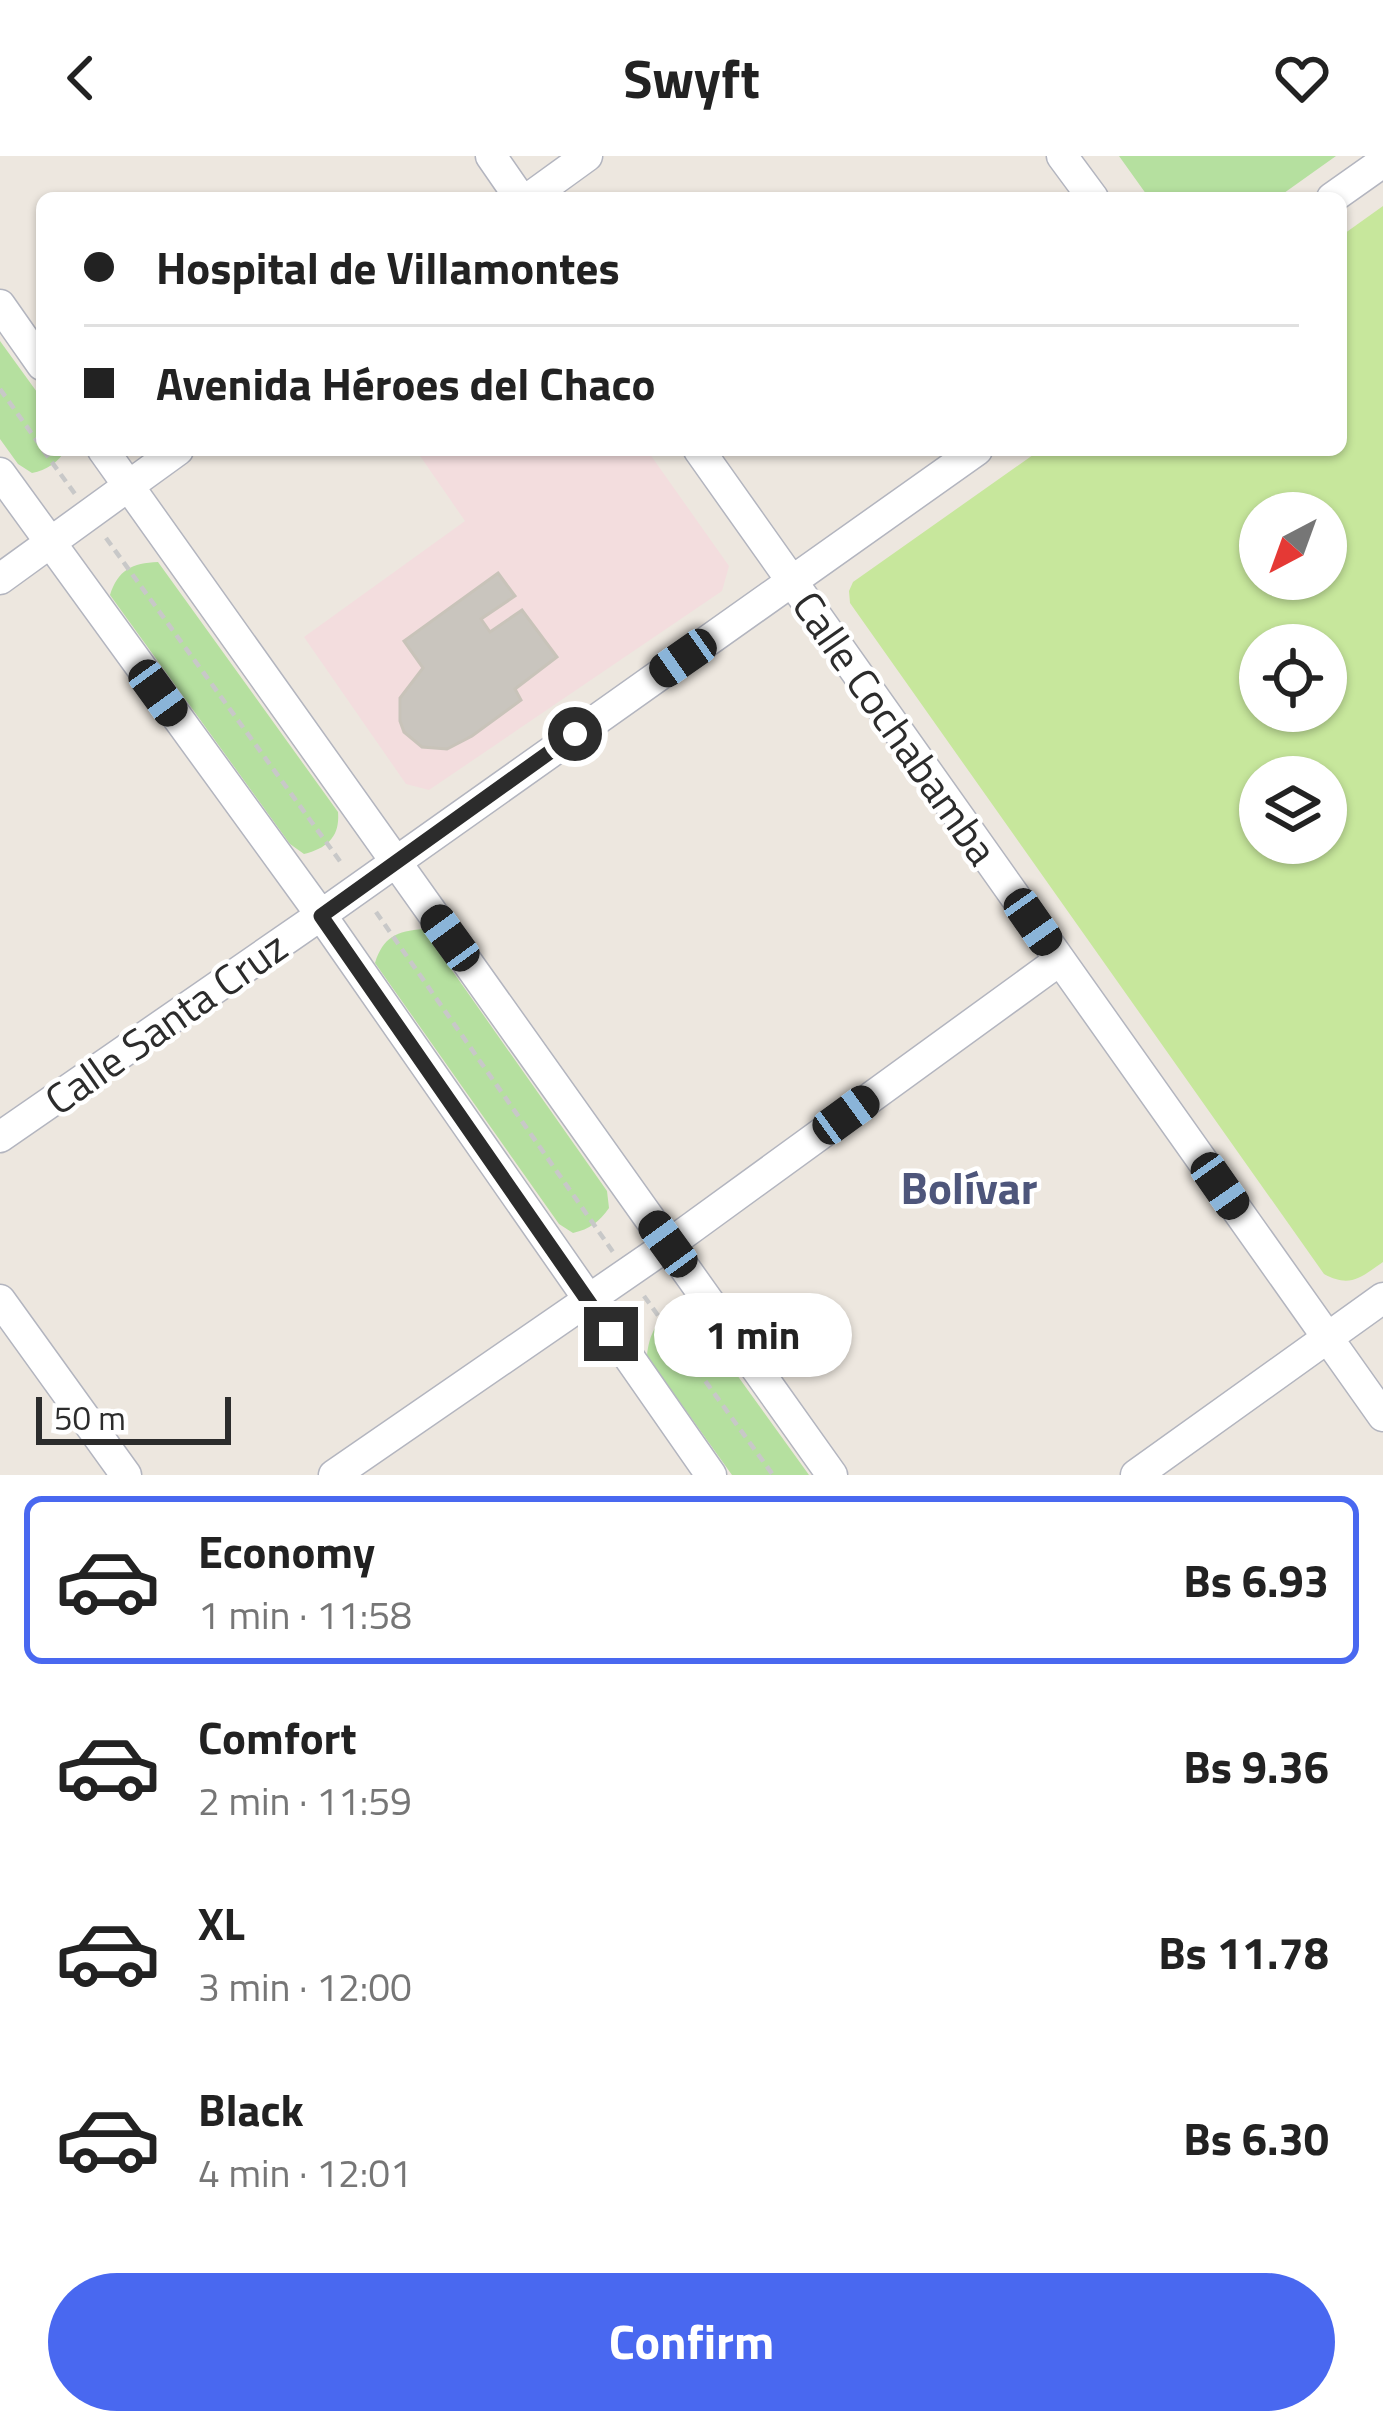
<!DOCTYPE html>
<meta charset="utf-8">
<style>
:root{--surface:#fff;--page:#f6f6f6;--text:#222;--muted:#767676;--line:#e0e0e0;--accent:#4968f0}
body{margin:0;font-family:"Titillium Web",sans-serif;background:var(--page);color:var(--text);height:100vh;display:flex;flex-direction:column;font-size:45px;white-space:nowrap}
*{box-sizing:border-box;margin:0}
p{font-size:39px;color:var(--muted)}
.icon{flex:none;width:66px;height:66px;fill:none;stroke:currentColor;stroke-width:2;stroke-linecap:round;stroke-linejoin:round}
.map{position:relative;height:1319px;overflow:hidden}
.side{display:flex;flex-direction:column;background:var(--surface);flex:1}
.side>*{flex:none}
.guide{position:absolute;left:36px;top:36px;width:1311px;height:264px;border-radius:18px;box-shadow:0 3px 9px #0004;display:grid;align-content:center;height:264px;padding:0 48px;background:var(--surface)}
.needle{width:78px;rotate:221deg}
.fabs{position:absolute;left:1239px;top:336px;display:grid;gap:24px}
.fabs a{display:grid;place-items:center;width:108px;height:108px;border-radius:50%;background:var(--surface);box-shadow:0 3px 9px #0004;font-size:60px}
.scale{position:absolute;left:36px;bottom:30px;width:195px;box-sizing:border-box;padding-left:12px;border:6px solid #2c2c2c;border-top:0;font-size:33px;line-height:42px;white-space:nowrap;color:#2c2c2c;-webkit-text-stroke:9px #fff;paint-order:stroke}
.end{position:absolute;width:54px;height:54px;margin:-27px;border:15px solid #2c2c2c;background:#fff;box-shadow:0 0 0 6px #fff}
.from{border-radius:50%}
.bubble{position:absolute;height:84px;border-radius:42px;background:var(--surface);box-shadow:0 3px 9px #0004;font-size:39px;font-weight:700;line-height:84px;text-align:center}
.car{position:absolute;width:36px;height:72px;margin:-36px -18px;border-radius:15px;box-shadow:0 0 9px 3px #0007;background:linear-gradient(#222 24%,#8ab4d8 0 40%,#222 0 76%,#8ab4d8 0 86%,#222 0)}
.guide b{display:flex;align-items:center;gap:42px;height:114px;font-size:45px}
.guide b+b{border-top:3px solid var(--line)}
.guide i{width:30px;height:30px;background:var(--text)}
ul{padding:21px 0 0;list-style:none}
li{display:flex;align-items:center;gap:36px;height:168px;margin:0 24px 18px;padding:0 24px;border:6px solid transparent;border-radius:18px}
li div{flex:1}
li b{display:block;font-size:45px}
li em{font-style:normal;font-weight:700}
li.current{border-color:var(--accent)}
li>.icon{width:108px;height:108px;stroke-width:1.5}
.cta{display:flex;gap:24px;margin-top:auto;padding:24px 48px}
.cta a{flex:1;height:138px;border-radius:72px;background:var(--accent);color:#fff;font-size:48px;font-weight:700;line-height:138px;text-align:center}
header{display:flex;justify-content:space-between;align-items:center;height:156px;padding:0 48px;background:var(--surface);font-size:54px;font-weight:700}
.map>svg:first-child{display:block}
.medical{fill:#f3ddde}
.green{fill:#b5e09f}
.pitch{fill:#c7e79c;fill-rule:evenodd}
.building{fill:#c9c5be;stroke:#c8c3b9;stroke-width:3}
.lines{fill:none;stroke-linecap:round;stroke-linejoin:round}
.minor-casing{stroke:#b3b5bf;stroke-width:33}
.path{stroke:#c8c8c8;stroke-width:4.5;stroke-dasharray:9 6;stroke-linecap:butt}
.minor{stroke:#fff;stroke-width:30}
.route{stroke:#2c2c2c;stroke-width:15}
.labels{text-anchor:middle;stroke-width:9;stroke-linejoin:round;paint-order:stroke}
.street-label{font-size:42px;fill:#2c2c2c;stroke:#fff}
.neighbourhood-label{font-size:45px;font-weight:bold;fill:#4e567b;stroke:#fff}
</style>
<header><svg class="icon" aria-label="back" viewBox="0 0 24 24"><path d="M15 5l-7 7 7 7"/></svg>Swyft<svg class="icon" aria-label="heart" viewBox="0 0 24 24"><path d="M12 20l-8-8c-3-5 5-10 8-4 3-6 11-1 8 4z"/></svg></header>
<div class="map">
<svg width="1383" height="1319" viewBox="0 0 1383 1319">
<rect width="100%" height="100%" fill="#ede7df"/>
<path class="medical" d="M 416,294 L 647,294 L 729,410 L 722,435 L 429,634 L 406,628 L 304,481 L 465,365 Z"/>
<path class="green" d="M 1119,0 L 1336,0 L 1277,42 L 1149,42 Z
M 0,185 L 42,243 L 42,294 L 66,294 C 57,307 47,314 32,317 L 18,308 L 0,283 Z
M 158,406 L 338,656 C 340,680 328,692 304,698 L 290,688 L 110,439 C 118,414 132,407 158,406 Z
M 423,773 L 607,1035 L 609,1052 C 599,1066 590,1073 573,1077 L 559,1068 L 375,807 C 383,781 397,775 423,773 Z
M 680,1156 L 693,1158 L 809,1319 L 732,1319 L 647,1200 C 649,1179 657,1159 680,1156 Z"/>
<path class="pitch" d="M 1383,50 L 1383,1106 C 1360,1122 1350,1132 1324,1118 L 850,447 L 849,435 L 853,426 L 1040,294 L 1341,294 L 1341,80 ZM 1260,357 L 1326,357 L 1326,423 L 1260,423 ZM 1260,489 L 1326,489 L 1326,555 L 1260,555 ZM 1326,621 L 1326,687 L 1260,687 L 1260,621 Z"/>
<path class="building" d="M 498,417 L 515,440 L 481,463 L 490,476 L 522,454 L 557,501 L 515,533 L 521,544 L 472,580 L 447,593 L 422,591 L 404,576 L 400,565 L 400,542 L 423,512 L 404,485 Z"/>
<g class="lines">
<defs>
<path id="minor" d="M 491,0 L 520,42
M 1062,0 L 1093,42
M 529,42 L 587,0
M 1332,42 L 1383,6
M 0,149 L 42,209
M 103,294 L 832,1319
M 699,294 L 1383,1260
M 0,317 L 321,759 L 711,1319
M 0,423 L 178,294
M 0,981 L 321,759 L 977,294
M 0,1144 L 126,1319
M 334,1319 L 668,1089 L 1060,804
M 1136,1319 L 1383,1142"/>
</defs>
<use href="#minor" class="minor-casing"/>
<path class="path" d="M 0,233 L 42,292
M 43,294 L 75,338
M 106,382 L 342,708
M 376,756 L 613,1096
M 644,1140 L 773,1319"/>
<use href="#minor" class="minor"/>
</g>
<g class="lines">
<path class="route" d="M 575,578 L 321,760 L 611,1178"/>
</g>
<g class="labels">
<g class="street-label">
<text transform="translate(895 572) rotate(55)" y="15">Calle Cochabamba</text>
<text transform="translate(166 867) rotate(-35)" y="15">Calle Santa Cruz</text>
</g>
<g class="neighbourhood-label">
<text x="969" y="1048">Bolívar</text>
</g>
</g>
</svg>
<div class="fabs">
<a><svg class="needle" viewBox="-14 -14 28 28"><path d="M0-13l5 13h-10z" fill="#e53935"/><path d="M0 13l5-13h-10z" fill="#767676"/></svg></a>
<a><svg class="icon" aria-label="locate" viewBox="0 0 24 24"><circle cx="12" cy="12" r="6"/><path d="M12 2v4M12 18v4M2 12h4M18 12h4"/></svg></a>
<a><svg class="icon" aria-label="layers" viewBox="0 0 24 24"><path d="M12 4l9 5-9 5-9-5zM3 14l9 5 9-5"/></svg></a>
</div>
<div class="scale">50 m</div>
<i class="end from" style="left:575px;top:578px"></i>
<i class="end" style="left:611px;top:1178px"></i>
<div class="bubble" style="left:654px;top:1137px;width:198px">1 min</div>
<i class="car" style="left:683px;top:502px;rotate:235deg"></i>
<i class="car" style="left:158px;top:537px;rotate:144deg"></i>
<i class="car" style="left:1033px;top:766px;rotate:145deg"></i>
<i class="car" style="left:450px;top:782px;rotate:324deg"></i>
<i class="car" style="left:846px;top:959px;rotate:54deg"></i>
<i class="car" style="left:1220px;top:1030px;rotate:145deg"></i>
<i class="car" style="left:668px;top:1088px;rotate:324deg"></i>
<div class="guide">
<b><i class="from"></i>Hospital de Villamontes</b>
<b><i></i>Avenida Héroes del Chaco</b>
</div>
</div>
<section class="side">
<ul>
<li class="current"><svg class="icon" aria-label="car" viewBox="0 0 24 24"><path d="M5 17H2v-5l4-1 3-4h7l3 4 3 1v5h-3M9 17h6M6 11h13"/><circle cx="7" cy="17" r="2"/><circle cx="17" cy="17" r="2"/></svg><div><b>Economy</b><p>1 min · 11:58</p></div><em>Bs 6.93</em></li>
<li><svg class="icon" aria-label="car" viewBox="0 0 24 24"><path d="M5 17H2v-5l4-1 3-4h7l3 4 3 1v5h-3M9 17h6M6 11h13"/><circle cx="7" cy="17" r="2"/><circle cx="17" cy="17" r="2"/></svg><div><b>Comfort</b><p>2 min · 11:59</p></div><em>Bs 9.36</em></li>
<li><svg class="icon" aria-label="car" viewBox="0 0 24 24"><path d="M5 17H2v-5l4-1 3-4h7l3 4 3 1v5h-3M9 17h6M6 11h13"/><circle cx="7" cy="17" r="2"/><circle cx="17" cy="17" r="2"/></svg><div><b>XL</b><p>3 min · 12:00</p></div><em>Bs 11.78</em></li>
<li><svg class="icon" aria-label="car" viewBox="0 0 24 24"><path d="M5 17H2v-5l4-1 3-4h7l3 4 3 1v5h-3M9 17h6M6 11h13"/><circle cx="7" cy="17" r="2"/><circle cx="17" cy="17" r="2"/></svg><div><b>Black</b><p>4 min · 12:01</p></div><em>Bs 6.30</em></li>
</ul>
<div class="cta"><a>Confirm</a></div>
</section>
